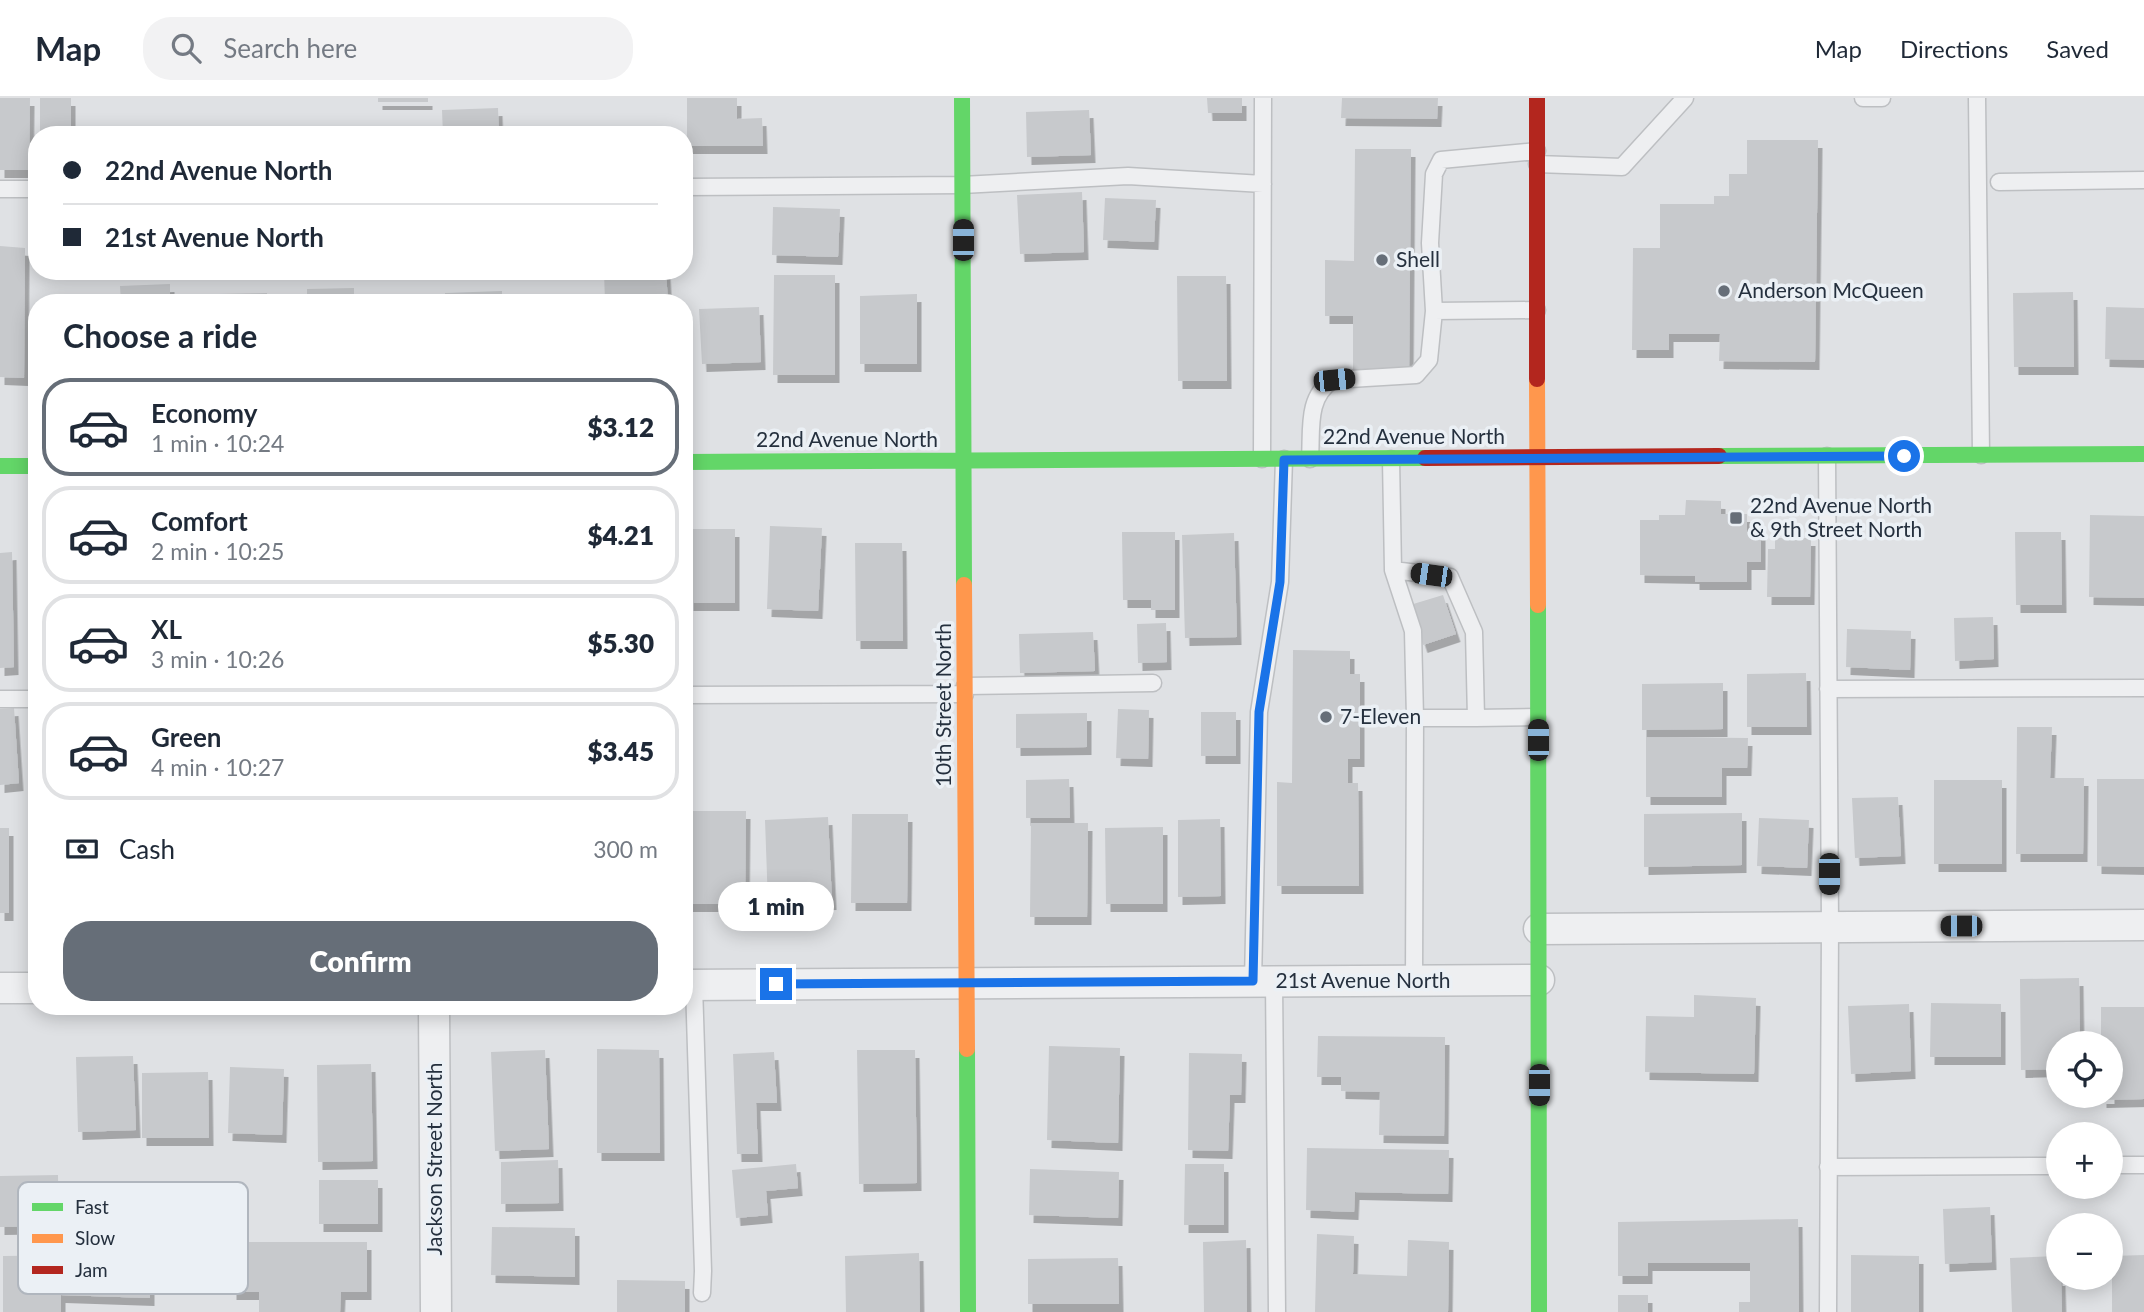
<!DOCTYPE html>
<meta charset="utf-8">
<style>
:root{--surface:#fff;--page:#f2f2f3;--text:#1f2937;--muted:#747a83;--line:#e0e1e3;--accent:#666e78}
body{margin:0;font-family:Lato,sans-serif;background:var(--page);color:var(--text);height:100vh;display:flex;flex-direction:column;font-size:26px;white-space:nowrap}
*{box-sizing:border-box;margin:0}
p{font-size:23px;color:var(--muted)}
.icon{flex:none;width:38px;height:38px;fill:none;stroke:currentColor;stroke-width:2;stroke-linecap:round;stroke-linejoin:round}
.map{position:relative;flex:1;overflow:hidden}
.sheet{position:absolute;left:28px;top:196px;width:665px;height:721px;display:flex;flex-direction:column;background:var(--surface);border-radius:28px;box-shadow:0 4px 18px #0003}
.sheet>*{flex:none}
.top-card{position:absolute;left:28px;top:28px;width:665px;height:154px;border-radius:28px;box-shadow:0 4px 18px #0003;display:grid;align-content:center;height:154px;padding:0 35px;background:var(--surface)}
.controls{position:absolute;left:2046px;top:933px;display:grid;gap:14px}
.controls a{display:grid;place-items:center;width:77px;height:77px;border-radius:50%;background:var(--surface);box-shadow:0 4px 18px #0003;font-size:35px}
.end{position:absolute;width:32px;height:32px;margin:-16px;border:9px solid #1a73e8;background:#fff;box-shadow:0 0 0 4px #fff}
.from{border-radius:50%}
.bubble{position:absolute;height:49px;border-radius:24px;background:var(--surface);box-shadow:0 4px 18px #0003;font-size:23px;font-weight:800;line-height:49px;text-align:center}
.car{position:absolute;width:21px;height:42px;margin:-21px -10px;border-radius:9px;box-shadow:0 0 5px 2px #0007;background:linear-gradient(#222 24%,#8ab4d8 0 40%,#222 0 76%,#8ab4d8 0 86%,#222 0)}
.top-card b{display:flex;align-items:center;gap:24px;height:66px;font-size:26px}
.top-card b+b{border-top:2px solid var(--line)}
.top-card i{width:18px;height:18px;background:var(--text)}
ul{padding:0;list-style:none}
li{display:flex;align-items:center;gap:21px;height:98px;margin:0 14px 10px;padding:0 21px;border:4px solid var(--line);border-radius:28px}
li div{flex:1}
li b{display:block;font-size:26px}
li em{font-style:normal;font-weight:800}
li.current{border-color:var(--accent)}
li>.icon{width:63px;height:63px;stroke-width:1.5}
h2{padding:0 35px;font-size:32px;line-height:84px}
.pay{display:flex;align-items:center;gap:18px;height:77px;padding:0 35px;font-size:26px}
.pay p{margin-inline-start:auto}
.action{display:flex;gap:14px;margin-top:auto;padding:14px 35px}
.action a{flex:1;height:80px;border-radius:28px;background:var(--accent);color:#fff;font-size:28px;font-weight:800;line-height:80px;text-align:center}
header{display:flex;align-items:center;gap:42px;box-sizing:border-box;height:98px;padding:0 35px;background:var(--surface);border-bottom:2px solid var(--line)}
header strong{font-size:33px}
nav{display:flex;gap:38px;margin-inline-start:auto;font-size:24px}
.search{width:490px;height:63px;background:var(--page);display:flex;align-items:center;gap:18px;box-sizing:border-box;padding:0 24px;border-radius:28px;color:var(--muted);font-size:26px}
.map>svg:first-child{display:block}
.building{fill:#c7c9cc;filter:url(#shadow)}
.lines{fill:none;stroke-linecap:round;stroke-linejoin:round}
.lane-casing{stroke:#bdbfc2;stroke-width:19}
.street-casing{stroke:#bdbfc2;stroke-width:33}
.lane{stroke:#eeeff1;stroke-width:16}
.street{stroke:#eeeff1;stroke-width:30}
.fast{stroke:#63d668;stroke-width:16}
.slow{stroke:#ff974d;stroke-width:16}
.jam{stroke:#b3261e;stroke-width:16}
.route{stroke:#1a73e8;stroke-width:9}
.poi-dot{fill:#666e78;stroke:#ebf0f5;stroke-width:2.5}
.labels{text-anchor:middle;stroke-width:7;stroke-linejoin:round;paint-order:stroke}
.poi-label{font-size:21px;fill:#25303e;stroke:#ebf0f5;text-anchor:start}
.street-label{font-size:21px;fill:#25303e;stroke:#ebf0f5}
.key{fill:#ebf0f5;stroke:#b0b6be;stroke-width:2}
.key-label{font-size:19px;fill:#25303e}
</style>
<header>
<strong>Map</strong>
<div class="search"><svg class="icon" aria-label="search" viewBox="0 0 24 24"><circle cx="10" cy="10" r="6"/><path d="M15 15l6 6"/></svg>Search here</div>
<nav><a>Map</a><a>Directions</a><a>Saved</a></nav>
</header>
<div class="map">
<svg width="2144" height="1214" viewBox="0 0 2144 1214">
<defs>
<filter id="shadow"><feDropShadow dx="4.5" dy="8" stdDeviation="0" flood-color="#0004"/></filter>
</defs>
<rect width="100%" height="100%" fill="#dfe1e4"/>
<path class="building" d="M 0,0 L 30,0 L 29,72 L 0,72 Z
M 40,0 L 71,0 L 71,35 L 40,35 Z
M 378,0 L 428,0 L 428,4 L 378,4 Z
M 687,0 L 737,0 L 737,21 L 762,20 L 763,48 L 687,48 Z
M 1207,0 L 1242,0 L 1242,15 L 1208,15 Z
M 1342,0 L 1438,0 L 1437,21 L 1341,20 Z
M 498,10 L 499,37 L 443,37 L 442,12 Z
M 1089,12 L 1091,57 L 1027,59 L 1026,14 Z
M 73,30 L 112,31 L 112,37 L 73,37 Z
M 1747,42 L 1818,42 L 1815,264 L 1719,263 L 1720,236 L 1669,236 L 1669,252 L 1632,252 L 1633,150 L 1660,150 L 1660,106 L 1714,106 L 1714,98 L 1729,98 L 1729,76 L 1747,76 Z
M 1355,51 L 1411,51 L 1409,275 L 1353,274 L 1353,218 L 1325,218 L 1325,162 L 1354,163 Z
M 1082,94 L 1084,154 L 1020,156 L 1017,97 Z
M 1105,100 L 1156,102 L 1154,144 L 1103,142 Z
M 773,109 L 840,111 L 838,159 L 772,157 Z
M 0,148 L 25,150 L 24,280 L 0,279 Z
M 604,173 L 666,173 L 668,205 L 605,205 Z
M 774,177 L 835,177 L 835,277 L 773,277 Z
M 1177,178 L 1226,178 L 1227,283 L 1178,283 Z
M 170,186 L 170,205 L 121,205 L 120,188 Z
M 354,190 L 354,205 L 307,205 L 307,191 Z
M 502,193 L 502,205 L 445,205 L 445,195 Z
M 2073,194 L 2074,269 L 2014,269 L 2013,195 Z
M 267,195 L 267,205 L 218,205 L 218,196 Z
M 917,196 L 917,266 L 860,266 L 860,198 Z
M 425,198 L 425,205 L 372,205 L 372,199 Z
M 759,209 L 761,264 L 702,266 L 699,211 Z
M 2106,209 L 2144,210 L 2144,262 L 2105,261 Z
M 1686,402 L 1721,403 L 1721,416 L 1747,416 L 1747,434 L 1761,434 L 1761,464 L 1747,464 L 1747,484 L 1695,484 L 1695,478 L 1640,477 L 1640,422 L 1659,422 L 1659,417 L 1685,417 Z
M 2090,417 L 2144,418 L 2144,500 L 2089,499 Z
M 770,428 L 822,430 L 818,513 L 767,511 Z
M 689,431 L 735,431 L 735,505 L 689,505 Z
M 1122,434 L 1175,434 L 1175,512 L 1151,512 L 1151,502 L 1123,502 Z
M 2015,434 L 2061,434 L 2062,507 L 2016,507 Z
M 1234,435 L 1237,539 L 1185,540 L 1182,437 Z
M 1775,440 L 1811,440 L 1810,499 L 1767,499 L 1768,451 L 1775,451 Z
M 855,445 L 902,445 L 903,543 L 856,543 Z
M 12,454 L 14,569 L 0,570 L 0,455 Z
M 31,454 L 37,454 L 37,579 L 29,578 Z
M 1443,497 L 1456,536 L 1423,547 L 1410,507 Z
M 1993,519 L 1994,561 L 1955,563 L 1954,520 Z
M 1166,525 L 1167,564 L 1138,565 L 1137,526 Z
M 1847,531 L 1911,533 L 1910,572 L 1846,569 Z
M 1093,534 L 1095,573 L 1020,575 L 1019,536 Z
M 1293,552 L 1350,553 L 1350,576 L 1360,576 L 1360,661 L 1348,661 L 1348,685 L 1358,685 L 1359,788 L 1277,788 L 1277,684 L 1292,685 Z
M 1806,575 L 1807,629 L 1747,629 L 1747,576 Z
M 1723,585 L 1723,631 L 1642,632 L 1642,586 Z
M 14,610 L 19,685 L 0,687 L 0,611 Z
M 1118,611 L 1149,612 L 1148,661 L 1116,660 Z
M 1201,614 L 1236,614 L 1236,658 L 1201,658 Z
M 1087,615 L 1087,649 L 1016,650 L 1016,616 Z
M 2017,629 L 2052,629 L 2050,680 L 2084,680 L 2083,756 L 2016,756 Z
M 1646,639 L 1748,640 L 1747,670 L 1722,670 L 1722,699 L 1646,699 Z
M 1069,681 L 1070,720 L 1026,720 L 1026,682 Z
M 2097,681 L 2144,681 L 2144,769 L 2097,768 Z
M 1934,682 L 2002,682 L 2002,766 L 1934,766 Z
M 1898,699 L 1901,758 L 1855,760 L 1852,700 Z
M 685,713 L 746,713 L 745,806 L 684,806 Z
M 1742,715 L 1742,767 L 1644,769 L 1644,716 Z
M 852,716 L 908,716 L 907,805 L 851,805 Z
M 828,719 L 832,804 L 768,806 L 765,722 Z
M 1759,720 L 1809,722 L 1807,770 L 1757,768 Z
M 1220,721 L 1221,798 L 1178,799 L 1178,722 Z
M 1031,725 L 1088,725 L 1087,819 L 1030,819 Z
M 1163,729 L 1163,806 L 1106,806 L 1105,730 Z
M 0,730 L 9,730 L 9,815 L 0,815 Z
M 33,747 L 37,748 L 37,798 L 30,798 Z
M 2079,880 L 2080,945 L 2058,945 L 2058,971 L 2021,972 L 2020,881 Z
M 1694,897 L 1756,900 L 1754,976 L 1645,974 L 1646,918 L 1694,919 Z
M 1931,905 L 2001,906 L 2001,959 L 1930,959 Z
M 1909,906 L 1911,973 L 1851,976 L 1848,908 Z
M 2101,909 L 2144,909 L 2144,1001 L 2102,1002 L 2102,998 L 2110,998 L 2110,945 L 2101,945 Z
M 1318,938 L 1445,939 L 1444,1038 L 1379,1037 L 1380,994 L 1341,993 L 1341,979 L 1317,979 Z
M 1049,948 L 1120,950 L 1118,1045 L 1047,1042 Z
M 597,951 L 659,952 L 660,1055 L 597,1055 Z
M 545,952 L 549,1051 L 495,1053 L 491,954 Z
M 857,952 L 915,952 L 917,1085 L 859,1086 Z
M 774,954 L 777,1005 L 756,1005 L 758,1056 L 737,1056 L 733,956 Z
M 1189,955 L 1242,956 L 1241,997 L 1230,997 L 1228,1053 L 1188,1052 Z
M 133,958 L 136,1032 L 78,1034 L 76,959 Z
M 371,966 L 373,1063 L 318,1064 L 317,967 Z
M 230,969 L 284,971 L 282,1037 L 228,1035 Z
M 208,974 L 209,1040 L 142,1040 L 142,975 Z
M 1307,1050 L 1449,1052 L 1448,1096 L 1355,1094 L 1354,1114 L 1306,1112 Z
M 558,1062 L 559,1105 L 501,1106 L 501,1064 Z
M 796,1066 L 798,1090 L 766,1093 L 768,1117 L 736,1120 L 732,1072 Z
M 1185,1066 L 1224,1066 L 1224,1127 L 1184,1127 Z
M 1030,1071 L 1119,1074 L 1118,1120 L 1029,1117 Z
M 58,1077 L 59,1128 L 0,1129 L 0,1078 Z
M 319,1082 L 378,1082 L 378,1126 L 319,1126 Z
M 1990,1109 L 1992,1164 L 1945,1166 L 1943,1111 Z
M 1798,1121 L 1799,1214 L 1739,1214 L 1739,1204 L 1750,1204 L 1750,1165 L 1648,1165 L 1648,1178 L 1618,1178 L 1618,1124 Z
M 492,1129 L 575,1130 L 575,1179 L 491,1177 Z
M 1317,1136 L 1354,1138 L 1353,1176 L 1407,1178 L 1408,1142 L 1449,1144 L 1448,1214 L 1315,1214 Z
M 1246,1142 L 1247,1214 L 1204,1214 L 1203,1144 Z
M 232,1144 L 367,1144 L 367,1194 L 341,1194 L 340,1214 L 259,1214 L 259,1194 L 232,1194 Z
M 919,1155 L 920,1214 L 846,1214 L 845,1158 Z
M 150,1156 L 150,1200 L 61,1197 L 61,1214 L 3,1214 L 3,1158 Z
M 1851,1157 L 1919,1158 L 1919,1214 L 1851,1214 Z
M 2144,1157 L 2144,1214 L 2112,1214 L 2112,1158 Z
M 2058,1158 L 2058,1180 L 2061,1180 L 2062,1214 L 2012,1214 L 2010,1160 Z
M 1118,1160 L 1119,1206 L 1028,1206 L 1028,1161 Z
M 617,1182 L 685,1183 L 685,1214 L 617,1214 Z
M 1618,1197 L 1648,1197 L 1648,1214 L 1618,1214 Z"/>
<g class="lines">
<defs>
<path id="lane" d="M 1863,0 L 1882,0
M 1977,0 L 1981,357
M 1537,53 L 1441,62 L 1434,76 L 1430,145 L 1434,213 L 1537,212
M 1537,66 L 1622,69 L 1685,0
M 1999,84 L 2144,82
M 684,89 L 962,87 L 1128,78 L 1263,86
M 0,91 L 37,91
M 1827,358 L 1830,829 L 1828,1214
M 1262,361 L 1263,0
M 1310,361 C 1312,332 1306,299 1333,282 L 1416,277 L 1429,262 L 1434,213
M 1391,361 L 1393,472 L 1450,479 L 1474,534 L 1476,620 L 1537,619
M 1393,472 L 1413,533 L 1415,620 L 1476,620
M 965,588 L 1153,585
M 1828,591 L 2144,590
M 684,597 L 965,596
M 0,601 L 37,601
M 1414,882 L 1415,620
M 1253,883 L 1259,614 L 1280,484 L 1284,361
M 1274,883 L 1277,1214
M 694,887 L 703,1173 L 702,1195
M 2110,1067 L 2144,1067
M 1828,1069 L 2058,1068"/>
<path id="street" d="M 1539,831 L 2144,827
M 684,887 L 1539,882
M 0,890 L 37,890
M 434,908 L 436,1214"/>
</defs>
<use href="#lane" class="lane-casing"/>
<use href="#street" class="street-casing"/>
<use href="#lane" class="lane"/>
<use href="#street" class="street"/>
<path class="fast" d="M 962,0 L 964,487
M 1719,358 L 2144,356
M 684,364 L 1425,360
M 0,368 L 37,368
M 1538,507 L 1539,1214
M 967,951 L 968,1214"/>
<path class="slow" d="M 1537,281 L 1538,507
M 964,487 L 967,951"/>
<path class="jam" d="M 1537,0 L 1537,281
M 1425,360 L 1719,358"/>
</g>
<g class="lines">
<path class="route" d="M 776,886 L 1253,883 L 1259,614 L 1280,484 L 1284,362 L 1904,358"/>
</g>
<g class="poi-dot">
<circle cx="1382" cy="162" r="7"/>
<circle cx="1724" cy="193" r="7"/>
<rect x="1729" y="413" width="14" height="14" rx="3.5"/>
<circle cx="1326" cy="619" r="7"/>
</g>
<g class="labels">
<g class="poi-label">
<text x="1396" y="169">Shell</text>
<text x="1738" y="200">Anderson McQueen</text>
<text x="1750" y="415">22nd Avenue North<tspan x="1750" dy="24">&amp; 9th Street North</tspan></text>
<text x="1340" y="626">7-Eleven</text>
</g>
<g class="street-label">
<text x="1414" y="346">22nd Avenue North</text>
<text x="847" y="349">22nd Avenue North</text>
<text transform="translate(944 607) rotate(-90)" y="7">10th Street North</text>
<text x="1363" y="890">21st Avenue North</text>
<text transform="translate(435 1061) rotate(-90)" y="7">Jackson Street North</text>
</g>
</g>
<rect x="18" y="1084" width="230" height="112" rx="10" class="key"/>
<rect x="32" y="1105" width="31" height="8" fill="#63d668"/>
<rect x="32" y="1136" width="31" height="9" fill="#ff974d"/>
<rect x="32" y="1168" width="31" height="8" fill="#b3261e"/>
<g class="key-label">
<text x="75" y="1116">Fast</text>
<text x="75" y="1147">Slow</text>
<text x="75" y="1179">Jam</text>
</g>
</svg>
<div class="controls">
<a><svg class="icon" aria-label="locate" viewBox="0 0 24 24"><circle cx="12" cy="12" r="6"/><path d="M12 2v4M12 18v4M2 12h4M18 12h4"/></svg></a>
<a>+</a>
<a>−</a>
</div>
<i class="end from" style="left:1904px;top:358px"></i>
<i class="end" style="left:776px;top:886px"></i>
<div class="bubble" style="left:718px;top:784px;width:116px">1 min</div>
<i class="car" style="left:963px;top:142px;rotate:0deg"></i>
<i class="car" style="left:1334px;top:282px;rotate:84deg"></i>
<i class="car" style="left:1431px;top:477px;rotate:278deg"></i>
<i class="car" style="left:1538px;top:642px;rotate:0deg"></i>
<i class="car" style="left:1829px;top:776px;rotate:180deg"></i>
<i class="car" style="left:1961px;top:828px;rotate:270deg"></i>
<i class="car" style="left:1539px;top:987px;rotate:180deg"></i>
<div class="top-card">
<b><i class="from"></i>22nd Avenue North</b>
<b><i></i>21st Avenue North</b>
</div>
<section class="sheet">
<h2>Choose a ride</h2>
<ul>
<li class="current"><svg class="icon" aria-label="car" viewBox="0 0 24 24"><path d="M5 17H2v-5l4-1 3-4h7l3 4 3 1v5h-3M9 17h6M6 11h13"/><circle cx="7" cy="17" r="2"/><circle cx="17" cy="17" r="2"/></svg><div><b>Economy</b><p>1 min · 10:24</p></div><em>$3.12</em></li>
<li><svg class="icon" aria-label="car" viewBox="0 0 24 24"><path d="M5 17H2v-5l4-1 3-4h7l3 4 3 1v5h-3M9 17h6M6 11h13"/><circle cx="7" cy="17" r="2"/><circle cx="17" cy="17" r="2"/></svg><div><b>Comfort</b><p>2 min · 10:25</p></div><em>$4.21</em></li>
<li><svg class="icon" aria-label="car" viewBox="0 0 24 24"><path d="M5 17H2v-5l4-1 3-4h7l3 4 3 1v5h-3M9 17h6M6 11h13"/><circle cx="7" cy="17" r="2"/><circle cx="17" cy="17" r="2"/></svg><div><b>XL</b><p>3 min · 10:26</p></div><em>$5.30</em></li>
<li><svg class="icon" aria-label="car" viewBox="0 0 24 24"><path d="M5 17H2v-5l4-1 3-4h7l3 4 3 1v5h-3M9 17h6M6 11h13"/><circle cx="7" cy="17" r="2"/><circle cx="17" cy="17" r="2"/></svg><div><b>Green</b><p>4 min · 10:27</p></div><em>$3.45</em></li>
</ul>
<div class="pay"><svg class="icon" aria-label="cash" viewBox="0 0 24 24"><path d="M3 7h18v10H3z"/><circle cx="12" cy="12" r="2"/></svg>Cash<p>300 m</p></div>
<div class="action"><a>Confirm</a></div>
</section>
</div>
